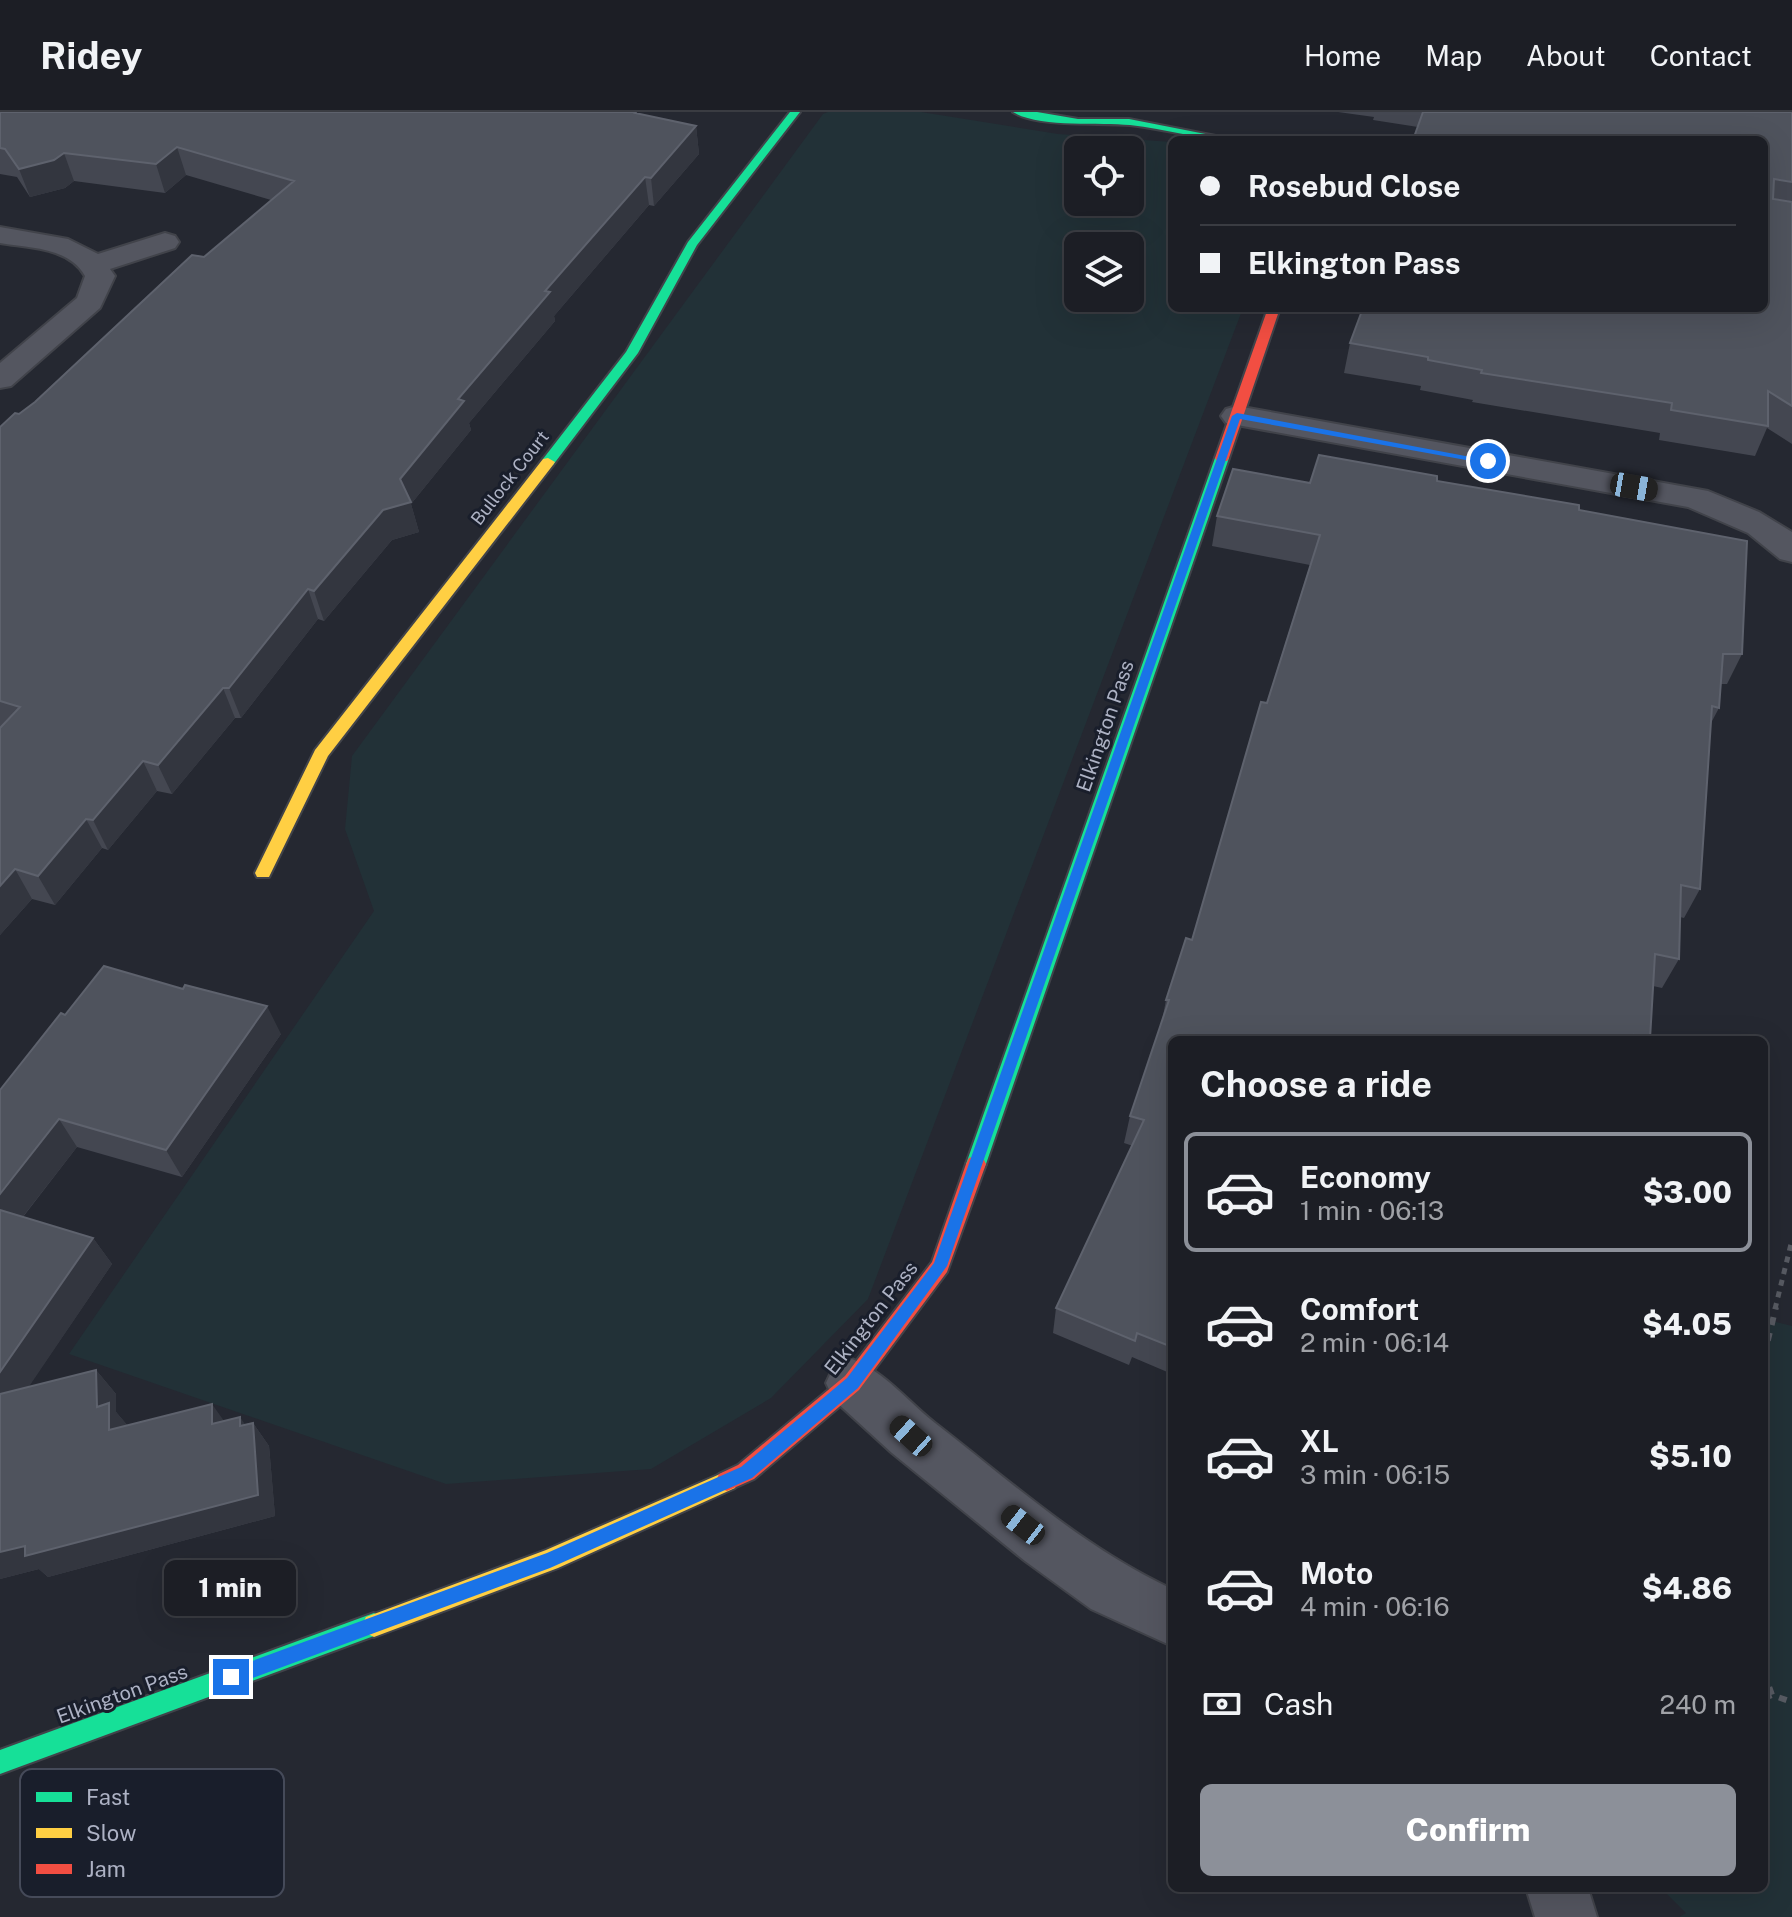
<!DOCTYPE html>
<meta charset="utf-8">
<style>
:root{--surface:#1c1e25;--page:#292b32;--text:#f1f3f6;--muted:#a0a2a7;--line:#3a3c42;--accent:#8c9099}
body{margin:0;font-family:"Public Sans",sans-serif;background:var(--page);color:var(--text);height:100vh;display:flex;flex-direction:column;font-size:30px;white-space:nowrap}
*{box-sizing:border-box;margin:0}
p{font-size:26px;color:var(--muted)}
.icon{flex:none;width:44px;height:44px;fill:none;stroke:currentColor;stroke-width:2;stroke-linecap:round;stroke-linejoin:round}
.map{position:relative;flex:1;overflow:hidden}
.sheet{position:absolute;left:1168px;top:924px;width:600px;height:856px;display:flex;flex-direction:column;background:var(--surface);border-radius:12px;box-shadow:0 8px 32px #0002,0 0 0 2px var(--line)}
.sheet>*{flex:none}
.top-card{position:absolute;left:1168px;top:24px;width:600px;height:176px;border-radius:12px;box-shadow:0 8px 32px #0002,0 0 0 2px var(--line);display:grid;align-content:center;height:176px;padding:0 32px;background:var(--surface)}
.tools{position:absolute;left:1064px;top:24px;display:grid;gap:16px}
.tools a{display:grid;place-items:center;width:80px;height:80px;border-radius:12px;background:var(--surface);box-shadow:0 8px 32px #0002,0 0 0 2px var(--line);font-size:40px}
.end{position:absolute;width:36px;height:36px;margin:-18px;border:10px solid #1a73e8;background:#fff;box-shadow:0 0 0 4px #fff}
.from{border-radius:50%}
.bubble{position:absolute;height:56px;border-radius:12px;background:var(--surface);box-shadow:0 8px 32px #0002,0 0 0 2px var(--line);font-size:26px;font-weight:800;line-height:56px;text-align:center}
.car{position:absolute;width:24px;height:48px;margin:-24px -12px;border-radius:10px;box-shadow:0 0 6px 2px #0007;background:linear-gradient(#222 24%,#8ab4d8 0 40%,#222 0 76%,#8ab4d8 0 86%,#222 0)}
.top-card b{display:flex;align-items:center;gap:28px;height:76px;font-size:30px}
.top-card b+b{border-top:2px solid var(--line)}
.top-card i{width:20px;height:20px;background:var(--text)}
ul{padding:0;list-style:none}
li{display:flex;align-items:center;gap:24px;height:120px;margin:0 16px 12px;padding:0 16px;border:4px solid transparent;border-radius:12px}
li div{flex:1}
li b{display:block;font-size:30px}
li em{font-style:normal;font-weight:800}
li.active{border-color:var(--accent)}
li>.icon{width:72px;height:72px;stroke-width:1.5}
h2{padding:0 32px;font-size:36px;line-height:96px}
.pay{display:flex;align-items:center;gap:20px;height:88px;padding:0 32px;font-size:30px}
.pay p{margin-inline-start:auto}
.button{display:flex;gap:16px;margin-top:auto;padding:16px 32px}
.button a{flex:1;height:92px;border-radius:12px;background:var(--accent);color:#fff;font-size:32px;font-weight:800;line-height:92px;text-align:center}
header{display:flex;align-items:center;gap:48px;box-sizing:border-box;height:112px;padding:0 40px;background:var(--surface);border-bottom:2px solid var(--line)}
header strong{font-size:38px}
nav{display:flex;gap:44px;margin-inline-start:auto;font-size:28px}
.map>svg:first-child{display:block}
.green{fill:#223137;fill-rule:evenodd}
.lines{fill:none;stroke-linecap:round;stroke-linejoin:round}
.street-casing{stroke:#41434a;stroke-width:4}
.fast-casing{stroke:#41434a;stroke-width:4}
.slow-casing{stroke:#41434a;stroke-width:4}
.jam-casing{stroke:#41434a;stroke-width:4}
.path-far1{stroke:#585b63;stroke-width:5;stroke-dasharray:6 6;stroke-linecap:butt}
.path{stroke:#585b63;stroke-width:6;stroke-dasharray:8 8;stroke-linecap:butt}
.street{fill:#545660;fill-rule:evenodd}
.fast{fill:#16e098;fill-rule:evenodd}
.slow{fill:#ffcf43;fill-rule:evenodd}
.jam{fill:#f24e42;fill-rule:evenodd}
.wall{fill:#444751}
.shaded-wall{fill:#33363f}
.building{fill:#4f535d;stroke:#5e626d;stroke-width:2}
.route{fill:#1a73e8}
.labels{text-anchor:middle;stroke-width:6;stroke-linejoin:round;paint-order:stroke}
.far-street-label{font-size:18px;fill:#adb2c4;stroke:#191e2b}
.street-label{font-size:20px;fill:#adb2c4;stroke:#191e2b}
.key{fill:#191e2b;stroke:#454a59;stroke-width:2}
.key-label{font-size:22px;fill:#adb2c4}
</style>
<header>
<strong>Ridey</strong>
<nav><a>Home</a><a>Map</a><a>About</a><a>Contact</a></nav>
</header>
<div class="map">
<svg width="1792" height="1805" viewBox="0 0 1792 1805">
<rect width="100%" height="100%" fill="#252831"/>
<path class="green" d="M 828,0 L 921,0 L 1058,22 L 1172,30 L 1172,196 L 1243,196 L 868,1187 L 771,1286 L 651,1357 L 446,1372 L 69,1242 L 374,799 L 345,717 L 352,644 L 823,2 ZM 1078,38 L 1130,38 L 1130,90 L 1078,90 ZM 1078,134 L 1130,134 L 1130,186 L 1078,186 Z
M 1764,1207 L 1792,1214 L 1792,1805 L 1679,1805 L 1686,1801 L 1661,1776 L 1764,1776 Z"/>
<g class="lines">
<defs>
<path id="street" d="M 0,115 L 68,127 L 98,142 L 165,121 L 175,124 L 179,130 L 175,136 L 110,157 L 115,164 L 100,196 L 11,274 L 0,276 L 0,251 L 77,186 L 85,164 C 69,135 29,136 0,131 Z
M 1237,294 L 1708,379 L 1759,400 L 1792,420 L 1792,450 L 1780,447 L 1748,421 L 1688,395 L 1226,311 L 1221,304 L 1226,297 Z
M 852,1247 C 885,1260 907,1289 935,1311 C 1011,1370 1084,1436 1172,1477 L 1172,1534 L 1091,1497 L 1025,1449 L 892,1341 L 834,1288 L 826,1271 L 834,1254 Z
M 1526,1776 L 1588,1776 L 1597,1805 L 1535,1805 Z"/>
<path id="fast" d="M 790,0 L 800,0 L 697,133 L 638,241 L 553,353 L 543,353 L 543,347 L 626,240 L 688,130 Z
M 1013,0 L 1037,0 L 1078,7 L 1129,7 L 1236,28 C 1200,28 1166,17 1130,13 C 1100,10 1039,16 1013,0 Z
M 1222,342 L 1229,346 L 986,1052 L 983,1058 L 976,1060 L 969,1058 L 966,1052 L 1215,346 Z
M 374,1501 L 382,1505 L 386,1513 L 382,1521 L 0,1662 L 0,1638 Z"/>
<path id="slow" d="M 548,346 L 555,350 L 553,353 L 328,644 L 269,765 L 257,765 L 255,761 L 315,638 L 543,347 Z
M 727,1359 L 735,1362 L 738,1369 L 735,1376 L 558,1456 L 374,1525 L 366,1521 L 362,1513 L 366,1505 L 546,1438 Z"/>
<path id="jam" d="M 1268,196 L 1280,196 L 1229,346 L 1227,349 L 1217,349 L 1215,346 Z
M 976,1044 L 983,1046 L 986,1052 L 947,1160 L 859,1278 L 754,1367 L 727,1379 L 719,1376 L 716,1369 L 719,1362 L 738,1353 L 845,1264 L 932,1150 L 966,1052 L 969,1046 Z"/>
</defs>
<use href="#street" class="street-casing"/>
<use href="#fast" class="fast-casing"/>
<use href="#slow" class="slow-casing"/>
<use href="#jam" class="jam-casing"/>
<path class="path-far1" d="M 1775,1197 L 1792,1128"/>
<path class="path" d="M 1764,1244 L 1776,1195
M 1764,1560 L 1772,1583
M 1764,1586 L 1772,1583 L 1792,1590"/>
<use href="#street" class="street"/>
<use href="#fast" class="fast"/>
<use href="#slow" class="slow"/>
<use href="#jam" class="jam"/>
</g>
<path class="wall" d="M 0,0 L 640,2 L 696,14 L 699,42 L 654,94 L 649,93 L 554,204 L 555,209 L 469,311 L 471,318 L 411,392 L 419,420 L 392,428 L 324,509 L 318,507 L 241,606 L 235,606 L 172,682 L 157,679 L 108,738 L 102,736 L 55,793 L 32,787 L 0,823 L 0,315 L 35,290 L 271,88 L 186,63 L 165,81 L 74,69 L 65,76 L 30,85 L 17,65 L 0,62 Z
M 1338,0 L 1792,0 L 1792,332 L 1767,316 L 1755,344 L 1659,328 L 1660,321 L 1472,290 L 1473,288 L 1420,278 L 1421,274 L 1344,261 L 1350,231 L 1764,196 L 1418,15 L 1373,8 L 1374,5 Z
M 1437,369 L 1579,398 L 1742,542 L 1727,572 L 1720,572 L 1719,596 L 1711,611 L 1700,777 L 1684,806 L 1680,805 L 1679,847 L 1662,876 L 1653,874 L 1649,928 L 1172,928 L 1172,1262 L 1132,1245 L 1129,1253 L 1053,1221 L 1056,1196 L 1133,1034 L 1124,1031 L 1130,1004 L 1161,914 L 1166,888 L 1192,828 L 1310,453 L 1212,434 L 1217,404 L 1310,371 Z
M 65,903 L 281,922 L 182,1065 L 77,1035 L 23,1105 L 93,1126 L 112,1152 L 28,1275 L 96,1258 L 116,1282 L 116,1300 L 127,1313 L 224,1309 L 245,1313 L 253,1311 L 269,1334 L 275,1404 L 48,1465 L 39,1457 L 0,1467 L 0,978 Z"/>
<path class="shaded-wall" d="M 696,14 L 699,42 L 654,94 L 651,66 Z
M 177,35 L 186,63 L 165,81 L 156,52 Z
M 64,41 L 74,69 L 65,76 L 30,85 L 19,57 Z
M 645,65 L 649,93 L 554,204 L 555,209 L 469,311 L 471,318 L 411,392 L 419,420 L 392,428 L 324,509 L 314,479 L 458,287 L 545,179 Z
M 308,477 L 318,507 L 241,606 L 229,576 Z
M 223,576 L 235,606 L 172,682 L 158,653 Z
M 143,649 L 157,679 L 108,738 L 93,708 Z
M 86,707 L 102,736 L 55,793 L 38,764 Z
M 15,757 L 32,787 L 0,823 L 0,774 Z
M 267,894 L 281,922 L 182,1065 L 166,1038 Z
M 59,1007 L 77,1035 L 10,1121 L 0,1108 L 0,1082 Z
M 93,1126 L 112,1152 L 5,1310 L 0,1305 L 0,1260 Z
M 96,1258 L 116,1282 L 116,1300 L 129,1315 L 109,1318 L 97,1295 Z
M 212,1292 L 229,1316 L 212,1312 Z
M 240,1305 L 254,1326 L 253,1311 L 269,1334 L 275,1404 L 48,1465 L 39,1457 L 0,1467 L 0,1440 L 240,1314 Z"/>
<path class="building" d="M 0,0 L 636,0 L 635,1 L 696,14 L 651,66 L 645,65 L 545,179 L 550,180 L 458,287 L 464,289 L 400,367 L 411,390 L 383,398 L 314,479 L 308,477 L 229,576 L 223,576 L 158,653 L 143,649 L 93,708 L 86,707 L 38,764 L 15,757 L 0,774 L 0,616 L 20,595 L 0,589 L 0,315 L 15,301 L 19,302 L 35,290 L 192,143 L 204,145 L 294,69 L 177,35 L 156,52 L 64,41 L 54,48 L 19,57 L 5,37 L 0,36 Z
M 1423,0 L 1792,0 L 1792,70 L 1774,67 L 1773,87 L 1792,90 L 1792,294 L 1768,279 L 1768,314 L 1671,298 L 1672,291 L 1481,261 L 1482,258 L 1428,248 L 1428,245 L 1350,231 L 1363,196 L 1764,196 L 1764,28 L 1413,28 Z
M 1319,343 L 1437,364 L 1437,369 L 1579,393 L 1579,398 L 1747,429 L 1742,542 L 1723,542 L 1719,596 L 1712,594 L 1700,777 L 1681,773 L 1679,847 L 1655,842 L 1650,927 L 1634,923 L 1633,928 L 1172,928 L 1172,1235 L 1137,1221 L 1135,1229 L 1056,1196 L 1144,1008 L 1130,1004 L 1169,888 L 1166,888 L 1186,826 L 1192,828 L 1261,590 L 1267,591 L 1320,423 L 1217,404 L 1233,357 L 1310,371 Z
M 104,854 L 183,877 L 185,873 L 267,894 L 166,1038 L 59,1007 L 0,1082 L 0,978 L 61,901 L 65,903 Z
M 0,1098 L 93,1126 L 0,1260 Z
M 96,1258 L 97,1295 L 109,1291 L 109,1318 L 212,1292 L 212,1312 L 240,1305 L 240,1314 L 253,1311 L 258,1383 L 25,1444 L 25,1434 L 0,1440 L 0,1282 Z"/>
<path class="route" d="M 1237,301 L 1492,349 L 1488,352 L 1240,307 L 947,1154 L 858,1276 L 752,1366 L 550,1456 L 231,1574 L 225,1571 L 223,1565 L 225,1559 L 547,1441 L 741,1355 L 847,1266 L 934,1151 L 1232,304 Z"/>
<g class="labels">
<g class="far-street-label">
<text transform="translate(510 366) rotate(-52)" y="6">Bullock Court</text>
</g>
<g class="street-label">
<text transform="translate(1105 614) rotate(-71)" y="7">Elkington Pass</text>
<text transform="translate(871 1206) rotate(-52)" y="7">Elkington Pass</text>
<text transform="translate(122 1582) rotate(-20)" y="7">Elkington Pass</text>
</g>
</g>
<rect x="20" y="1657" width="264" height="128" rx="12" class="key"/>
<rect x="36" y="1680" width="36" height="10" fill="#16e098"/>
<rect x="36" y="1716" width="36" height="10" fill="#ffcf43"/>
<rect x="36" y="1752" width="36" height="10" fill="#f24e42"/>
<g class="key-label">
<text x="86" y="1693">Fast</text>
<text x="86" y="1729">Slow</text>
<text x="86" y="1765">Jam</text>
</g>
</svg>
<div class="tools">
<a><svg class="icon" aria-label="locate" viewBox="0 0 24 24"><circle cx="12" cy="12" r="6"/><path d="M12 2v4M12 18v4M2 12h4M18 12h4"/></svg></a>
<a><svg class="icon" aria-label="layers" viewBox="0 0 24 24"><path d="M12 4l9 5-9 5-9-5zM3 14l9 5 9-5"/></svg></a>
</div>
<i class="end from" style="left:1488px;top:349px"></i>
<i class="end" style="left:231px;top:1565px"></i>
<div class="bubble" style="left:164px;top:1448px;width:132px">1 min</div>
<i class="car" style="left:1634px;top:375px;rotate:100deg"></i>
<i class="car" style="left:911px;top:1324px;rotate:312deg"></i>
<i class="car" style="left:1023px;top:1413px;rotate:308deg"></i>
<div class="top-card">
<b><i class="from"></i>Rosebud Close</b>
<b><i></i>Elkington Pass</b>
</div>
<section class="sheet">
<h2>Choose a ride</h2>
<ul>
<li class="active"><svg class="icon" aria-label="car" viewBox="0 0 24 24"><path d="M5 17H2v-5l4-1 3-4h7l3 4 3 1v5h-3M9 17h6M6 11h13"/><circle cx="7" cy="17" r="2"/><circle cx="17" cy="17" r="2"/></svg><div><b>Economy</b><p>1 min · 06:13</p></div><em>$3.00</em></li>
<li><svg class="icon" aria-label="car" viewBox="0 0 24 24"><path d="M5 17H2v-5l4-1 3-4h7l3 4 3 1v5h-3M9 17h6M6 11h13"/><circle cx="7" cy="17" r="2"/><circle cx="17" cy="17" r="2"/></svg><div><b>Comfort</b><p>2 min · 06:14</p></div><em>$4.05</em></li>
<li><svg class="icon" aria-label="car" viewBox="0 0 24 24"><path d="M5 17H2v-5l4-1 3-4h7l3 4 3 1v5h-3M9 17h6M6 11h13"/><circle cx="7" cy="17" r="2"/><circle cx="17" cy="17" r="2"/></svg><div><b>XL</b><p>3 min · 06:15</p></div><em>$5.10</em></li>
<li><svg class="icon" aria-label="car" viewBox="0 0 24 24"><path d="M5 17H2v-5l4-1 3-4h7l3 4 3 1v5h-3M9 17h6M6 11h13"/><circle cx="7" cy="17" r="2"/><circle cx="17" cy="17" r="2"/></svg><div><b>Moto</b><p>4 min · 06:16</p></div><em>$4.86</em></li>
</ul>
<div class="pay"><svg class="icon" aria-label="cash" viewBox="0 0 24 24"><path d="M3 7h18v10H3z"/><circle cx="12" cy="12" r="2"/></svg>Cash<p>240 m</p></div>
<div class="button"><a>Confirm</a></div>
</section>
</div>
